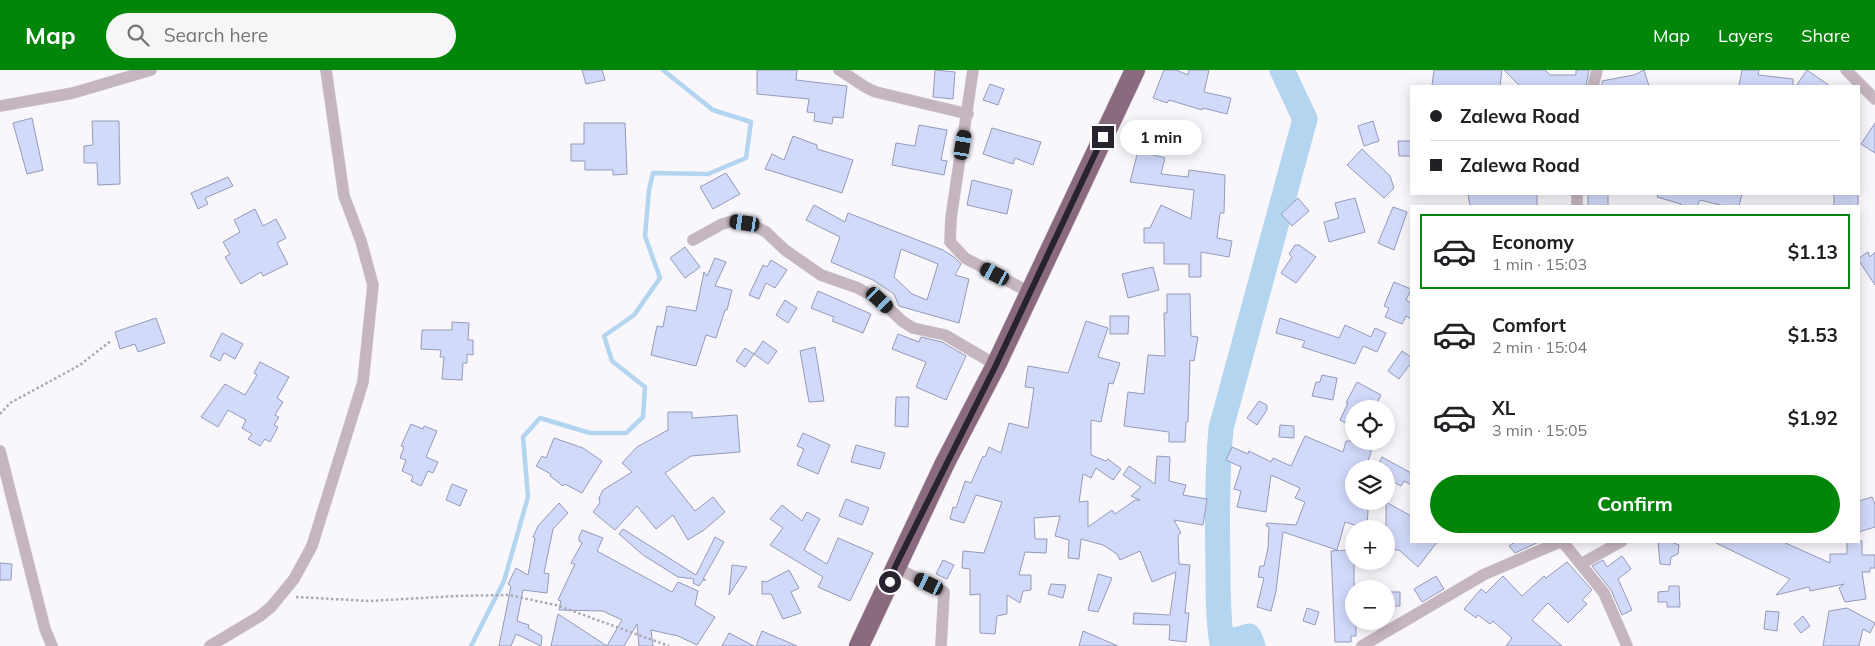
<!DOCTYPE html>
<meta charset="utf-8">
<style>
:root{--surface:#fff;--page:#f6f6f6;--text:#202124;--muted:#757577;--line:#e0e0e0;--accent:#018609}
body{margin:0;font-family:Mulish,sans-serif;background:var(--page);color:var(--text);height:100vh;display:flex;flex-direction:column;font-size:19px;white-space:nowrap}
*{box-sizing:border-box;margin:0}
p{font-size:16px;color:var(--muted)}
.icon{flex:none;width:28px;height:28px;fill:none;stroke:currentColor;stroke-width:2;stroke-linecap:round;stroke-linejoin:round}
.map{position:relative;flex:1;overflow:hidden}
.side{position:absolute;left:1410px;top:135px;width:450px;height:338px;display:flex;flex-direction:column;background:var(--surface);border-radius:0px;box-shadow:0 2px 12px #0003}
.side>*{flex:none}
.banner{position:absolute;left:1410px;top:15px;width:450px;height:110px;border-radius:0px;box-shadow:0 2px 12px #0003;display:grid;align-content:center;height:110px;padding:0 20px;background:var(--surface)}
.buttons{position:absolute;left:1345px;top:330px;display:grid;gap:10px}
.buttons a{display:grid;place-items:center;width:50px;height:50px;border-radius:50%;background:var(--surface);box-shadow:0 2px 12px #0003;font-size:25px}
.end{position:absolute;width:22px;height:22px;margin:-11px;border:6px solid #28232e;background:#fff;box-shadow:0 0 0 2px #fff}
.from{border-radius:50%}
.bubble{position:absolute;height:35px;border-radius:18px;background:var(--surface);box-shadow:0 2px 12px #0003;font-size:16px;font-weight:700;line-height:35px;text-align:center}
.car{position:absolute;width:15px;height:30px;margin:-15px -8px;border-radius:6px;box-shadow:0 0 4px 1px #0007;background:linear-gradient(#222 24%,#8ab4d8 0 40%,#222 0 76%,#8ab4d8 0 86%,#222 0)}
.banner b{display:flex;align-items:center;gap:18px;height:48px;font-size:19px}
.banner b+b{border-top:1px solid var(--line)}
.banner i{width:12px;height:12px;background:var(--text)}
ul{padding:9px 0 0;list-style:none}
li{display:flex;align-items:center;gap:15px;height:75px;margin:0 10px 8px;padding:0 10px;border:2px solid transparent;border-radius:0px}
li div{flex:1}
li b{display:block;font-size:19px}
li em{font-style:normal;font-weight:700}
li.selected{border-color:var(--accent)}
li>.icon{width:45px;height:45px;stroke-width:1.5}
.action{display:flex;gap:10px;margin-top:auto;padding:10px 20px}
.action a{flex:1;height:58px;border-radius:30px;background:var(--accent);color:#fff;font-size:20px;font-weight:700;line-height:58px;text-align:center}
header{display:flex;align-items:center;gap:30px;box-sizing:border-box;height:70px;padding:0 25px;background:var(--accent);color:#fff}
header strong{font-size:24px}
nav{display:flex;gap:28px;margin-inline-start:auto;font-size:18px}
.search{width:350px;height:45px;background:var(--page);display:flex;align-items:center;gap:12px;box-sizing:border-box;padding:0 18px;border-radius:28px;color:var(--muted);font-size:19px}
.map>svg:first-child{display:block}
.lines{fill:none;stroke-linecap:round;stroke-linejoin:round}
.stream{stroke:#b3d5ef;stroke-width:4.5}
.river{stroke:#b3d5ef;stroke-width:25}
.building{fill:#d2dafa;stroke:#939bb9;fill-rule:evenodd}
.street-casing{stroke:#d3d0d7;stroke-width:12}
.highway-casing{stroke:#d3d0d7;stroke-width:21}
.path{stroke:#ada9b1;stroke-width:2.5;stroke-dasharray:2.5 2.5;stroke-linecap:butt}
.street{stroke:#c5b5bf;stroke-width:11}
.highway{stroke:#8a6a7f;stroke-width:20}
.route{stroke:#28232e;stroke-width:6}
</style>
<header>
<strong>Map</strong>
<div class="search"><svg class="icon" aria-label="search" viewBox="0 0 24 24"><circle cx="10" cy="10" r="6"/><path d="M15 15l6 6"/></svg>Search here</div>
<nav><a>Map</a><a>Layers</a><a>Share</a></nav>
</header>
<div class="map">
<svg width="1875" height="576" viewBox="0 0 1875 576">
<rect width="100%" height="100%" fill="#f9f6fc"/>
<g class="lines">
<path class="stream" d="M 471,576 L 504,511 L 528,427 L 523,367 L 540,348 L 590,363 L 626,363 L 643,347 L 645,317 L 612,291 L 604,266 L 634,245 L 660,208 L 645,166 L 649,120 L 653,103 L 708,104 L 746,88 L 751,52 L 713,40 L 663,0"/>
<path class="river" d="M 1253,576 L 1249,566 L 1222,574 C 1218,548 1218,523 1218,497 C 1217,450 1217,404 1221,358 L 1305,49 L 1282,0"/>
</g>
<path class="building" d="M 582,0 L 602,0 L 605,10 L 586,14 Z
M 757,0 L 797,0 L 796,10 L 847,16 L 843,48 L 833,47 L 832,54 L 814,51 L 815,43 L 807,42 L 809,29 L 757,24 Z
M 935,0 L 955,2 L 953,29 L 933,27 Z
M 1164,0 L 1176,0 L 1188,5 L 1189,0 L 1209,0 L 1204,22 L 1231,28 L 1227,44 L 1203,38 L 1202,40 L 1169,30 L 1167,33 L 1153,28 Z
M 1434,0 L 1502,0 L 1500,16 L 1432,16 Z
M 1504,0 L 1545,0 L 1550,5 L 1576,5 L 1576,0 L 1589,0 L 1586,16 L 1520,16 Z
M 1644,0 L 1649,16 L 1602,16 L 1602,11 L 1634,5 Z
M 1742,0 L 1759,0 L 1758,5 L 1793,9 L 1793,16 L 1739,16 Z
M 1807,0 L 1830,16 L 1796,16 Z
M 990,14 L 1004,19 L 998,35 L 983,30 Z
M 32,48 L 43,100 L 27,104 L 13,53 Z
M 92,51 L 119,51 L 120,114 L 98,115 L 97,93 L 84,93 L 84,76 L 93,75 Z
M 1373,51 L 1379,71 L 1364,76 L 1358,56 Z
M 584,53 L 625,53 L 627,104 L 613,105 L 613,100 L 585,100 L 585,91 L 571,91 L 571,74 L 584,74 Z
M 1875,53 L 1875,83 L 1861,74 Z
M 919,55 L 947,60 L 941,90 L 947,91 L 944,105 L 892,95 L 896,73 L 915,76 Z
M 992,58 L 1041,72 L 1033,95 L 1015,88 L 1013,94 L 983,84 Z
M 1164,58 L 1183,62 L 1179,81 L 1160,77 Z
M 793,66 L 817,75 L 817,79 L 853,90 L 842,123 L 765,99 L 772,84 L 784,90 Z
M 1398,71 L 1411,71 L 1411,86 L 1399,86 Z
M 1362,79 L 1390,106 L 1394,118 L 1384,128 L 1347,95 Z
M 1138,81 L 1165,88 L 1161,104 L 1188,107 L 1189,100 L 1225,105 L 1224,143 L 1220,143 L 1217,168 L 1232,171 L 1229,187 L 1201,182 L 1201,207 L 1189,207 L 1189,194 L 1164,194 L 1164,173 L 1144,173 L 1144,158 L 1150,158 L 1161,135 L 1191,149 L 1194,120 L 1130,112 Z
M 726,103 L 740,124 L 713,139 L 700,117 Z
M 228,107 L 233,116 L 205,128 L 208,134 L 198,139 L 191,123 Z
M 972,110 L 1012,120 L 1007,144 L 967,135 Z
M 1468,124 L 1537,124 L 1537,136 L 1470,136 Z
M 1588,124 L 1608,124 L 1608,136 L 1588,136 Z
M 1658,124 L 1742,124 L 1739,136 L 1724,136 L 1700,130 L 1697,136 L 1680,136 L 1681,134 L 1657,127 Z
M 1834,124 L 1858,124 L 1858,136 L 1834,136 Z
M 1298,128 L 1309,141 L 1292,156 L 1281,144 Z
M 1355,128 L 1365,162 L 1329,172 L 1324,152 L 1339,148 L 1335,133 Z
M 814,135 L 845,152 L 848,143 L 943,180 L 954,187 L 961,194 L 955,205 L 969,209 L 959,253 L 899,236 L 894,224 L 873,210 L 831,192 L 840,167 L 806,150 ZM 901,179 L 938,194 L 927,230 L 912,224 L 894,207 Z
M 1393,137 L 1407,142 L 1394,180 L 1378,173 Z
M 255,139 L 263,156 L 276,149 L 286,168 L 277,173 L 288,194 L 263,206 L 261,202 L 241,214 L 225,187 L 230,184 L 223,172 L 240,162 L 234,150 Z
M 1295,175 L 1299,175 L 1316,187 L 1296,213 L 1281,203 L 1292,187 L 1289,184 Z
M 685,177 L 700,197 L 685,208 L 670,188 Z
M 1868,182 L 1870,187 L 1875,182 L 1875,215 L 1859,191 L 1859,188 Z
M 715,188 L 726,192 L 715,216 L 732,220 L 727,240 L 725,240 L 716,268 L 706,265 L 696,296 L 651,285 L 657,256 L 663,257 L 667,236 L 696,241 L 704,202 L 707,206 Z
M 771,190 L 787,200 L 775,218 L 766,213 L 759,229 L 749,225 L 763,195 L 767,197 Z
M 1153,197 L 1159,220 L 1128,228 L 1122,204 Z
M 1394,212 L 1411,219 L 1406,230 L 1411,233 L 1411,249 L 1406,246 L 1402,254 L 1385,247 L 1389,238 L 1384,236 Z
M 818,221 L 871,244 L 863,263 L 832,251 L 834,247 L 811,238 Z
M 1167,224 L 1190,224 L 1191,266 L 1198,267 L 1194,291 L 1190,290 L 1188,352 L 1186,352 L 1185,372 L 1169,372 L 1169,362 L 1124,356 L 1128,322 L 1144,324 L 1148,285 L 1165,286 L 1164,243 L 1167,243 Z
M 785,230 L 797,238 L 788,253 L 776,245 Z
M 1110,246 L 1129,246 L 1128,264 L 1110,264 Z
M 156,248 L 165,273 L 138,282 L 135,274 L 120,279 L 115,262 Z
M 1280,248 L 1339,268 L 1345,255 L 1371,267 L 1375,258 L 1386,263 L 1377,282 L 1363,276 L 1355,294 L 1302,277 L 1305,271 L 1276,263 Z
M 1086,251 L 1108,258 L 1098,287 L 1120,293 L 1113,314 L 1109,313 L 1101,352 L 1091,350 L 1091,385 L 1106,391 L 1108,389 L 1121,399 L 1113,410 L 1096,398 L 1091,408 L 1083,404 L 1079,432 L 1088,431 L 1088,457 L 1112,440 L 1115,444 L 1135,430 L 1140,430 L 1131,426 L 1141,417 L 1123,405 L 1129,396 L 1155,414 L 1157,386 L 1170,387 L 1169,411 L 1186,415 L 1183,425 L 1207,429 L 1203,455 L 1174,450 L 1181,463 L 1178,465 L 1179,494 L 1190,495 L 1185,543 L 1189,543 L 1186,572 L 1169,570 L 1170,555 L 1133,554 L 1134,543 L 1170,545 L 1176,502 L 1152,512 L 1140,481 L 1120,490 L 1117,484 L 1103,475 L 1081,469 L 1079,489 L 1068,488 L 1069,470 L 1055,466 L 1060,446 L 1034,448 L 1035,469 L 1047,469 L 1046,483 L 1025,482 L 1019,505 L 1031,505 L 1031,520 L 1023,521 L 1020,533 L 1007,525 L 1007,544 L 997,546 L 995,564 L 980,563 L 980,524 L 970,525 L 970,499 L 962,498 L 963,481 L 984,483 L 1002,432 L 976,425 L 964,453 L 950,449 L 953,437 L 956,438 L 965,411 L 971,413 L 983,386 L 985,387 L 989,377 L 1001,383 L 1009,353 L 1028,358 L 1034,318 L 1025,317 L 1028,296 L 1068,303 Z
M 452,252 L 469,253 L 468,270 L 473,270 L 473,285 L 467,284 L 467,293 L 463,293 L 462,310 L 442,309 L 444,287 L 440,287 L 441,280 L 421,279 L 422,260 L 452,260 Z
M 222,263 L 243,274 L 235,289 L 224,283 L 220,291 L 210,286 Z
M 898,264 L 919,272 L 921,267 L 942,272 L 966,286 L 946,330 L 916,317 L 926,292 L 892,279 Z
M 763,271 L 777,281 L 768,294 L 754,284 Z
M 815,277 L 824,331 L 809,332 L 800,281 Z
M 745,278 L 754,284 L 745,297 L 736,291 Z
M 1402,281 L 1411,287 L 1411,293 L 1399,309 L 1388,301 Z
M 260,292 L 289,307 L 277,328 L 283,332 L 275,345 L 279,347 L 274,355 L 278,357 L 270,372 L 265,369 L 260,376 L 248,369 L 252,364 L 242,358 L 246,350 L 228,340 L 218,357 L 201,347 L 225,314 L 245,325 L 257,305 L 254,303 Z
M 1322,305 L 1337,308 L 1333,330 L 1312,326 L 1316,312 L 1320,312 Z
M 1357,312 L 1381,325 L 1374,339 L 1354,339 L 1354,357 L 1340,350 L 1348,333 L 1346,333 Z
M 896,327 L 909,327 L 908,357 L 895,356 Z
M 1259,331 L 1267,335 L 1267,340 L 1257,355 L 1247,348 Z
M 668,342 L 692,342 L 692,348 L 737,345 L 740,382 L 691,386 L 665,403 L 695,441 L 713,427 L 725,442 L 704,460 L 688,470 L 673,445 L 656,459 L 637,436 L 615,460 L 593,442 L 600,433 L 599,428 L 603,420 L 632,402 L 622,393 L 637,377 L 668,360 Z
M 411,354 L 423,359 L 424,356 L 437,361 L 426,387 L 438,392 L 433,403 L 428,401 L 421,416 L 411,411 L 413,406 L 402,401 L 406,390 L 400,388 L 404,377 L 401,376 Z
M 1280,355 L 1294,356 L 1294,368 L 1279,367 Z
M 803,363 L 830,375 L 818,404 L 797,395 L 804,379 L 797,376 Z
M 1305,366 L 1343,382 L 1346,371 L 1363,371 L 1373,374 L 1366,399 L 1354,399 L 1354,434 L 1368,440 L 1367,459 L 1345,452 L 1337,480 L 1283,462 L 1276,521 L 1271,541 L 1257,537 L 1264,508 L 1258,507 L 1260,496 L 1264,496 L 1268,478 L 1269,457 L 1266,456 L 1267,453 L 1296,455 L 1305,432 L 1295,428 L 1300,418 L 1271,405 L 1266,442 L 1237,437 L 1241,421 L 1234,419 L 1241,397 L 1226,390 L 1232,377 L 1248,384 L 1249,381 L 1271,392 L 1273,388 L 1291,396 Z
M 554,368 L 583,378 L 602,391 L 582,423 L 565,414 L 563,416 L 550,406 L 551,404 L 536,396 L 542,386 L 546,388 Z
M 856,375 L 885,383 L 880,399 L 851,392 Z
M 1382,387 L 1411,403 L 1411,415 L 1404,411 L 1401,416 L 1386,408 L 1389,402 L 1378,395 Z
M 452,414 L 467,420 L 460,436 L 446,430 Z
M 1872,427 L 1875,434 L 1875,457 L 1859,462 L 1859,431 Z
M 846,429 L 869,438 L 862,455 L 839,446 Z
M 1386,432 L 1411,446 L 1411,471 L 1438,471 L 1418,497 L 1399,480 L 1386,480 Z
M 559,433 L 568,443 L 553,459 L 544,503 L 549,504 L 547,523 L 523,520 L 517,551 L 529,555 L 528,558 L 542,566 L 541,576 L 516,564 L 511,576 L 499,576 L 511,516 L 508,514 L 516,498 L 528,505 L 535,468 L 533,467 L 538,456 Z
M 782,435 L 802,451 L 807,442 L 820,449 L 804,480 L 827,494 L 838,468 L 873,483 L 850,531 L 818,517 L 823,507 L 770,475 L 783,458 L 770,449 Z
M 623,459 L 696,505 L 715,467 L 724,472 L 703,509 L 706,510 L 703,510 L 699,516 L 693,513 L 694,509 L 678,507 L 643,485 L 619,464 Z
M 582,460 L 603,468 L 597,481 L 672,522 L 678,512 L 698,521 L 695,535 L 715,547 L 697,575 L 678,566 L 651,560 L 653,576 L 639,576 L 637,554 L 624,576 L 551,576 L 558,544 L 607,576 L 622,550 L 603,541 L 559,540 L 561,531 L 558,530 L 575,494 L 571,493 L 582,473 L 579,471 L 579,467 Z
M 1516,471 L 1541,471 L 1515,483 L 1509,476 Z
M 1658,471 L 1669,471 L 1679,475 L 1678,484 L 1671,487 L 1670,495 L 1660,494 Z
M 1712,471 L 1781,471 L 1830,493 L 1830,484 L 1847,484 L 1847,471 L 1862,471 L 1862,485 L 1875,485 L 1875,498 L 1870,498 L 1870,502 L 1862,502 L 1866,529 L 1845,532 L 1839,518 L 1844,514 L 1810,521 L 1809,517 L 1776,525 L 1790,509 Z
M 1350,480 L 1351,488 L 1354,488 L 1354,551 L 1356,551 L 1356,566 L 1351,566 L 1351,572 L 1335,572 L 1331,481 Z
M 1622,486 L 1631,499 L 1618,509 L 1632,540 L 1622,545 L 1611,520 L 1592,496 L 1603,490 L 1607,497 Z
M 943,490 L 954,495 L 947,509 L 936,504 Z
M 1567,492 L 1592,520 L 1582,530 L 1587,534 L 1568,553 L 1548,533 L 1532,550 L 1562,576 L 1506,576 L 1512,568 L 1493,551 L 1490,554 L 1478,545 L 1476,548 L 1464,539 L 1481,519 L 1486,523 L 1503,506 L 1522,526 L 1544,506 L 1546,508 Z
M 0,493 L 12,494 L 11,510 L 0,510 Z
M 732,495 L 747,497 L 729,525 Z
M 789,500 L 799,518 L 791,522 L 801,543 L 783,549 L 771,524 L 762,524 L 762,511 L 766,512 Z
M 1098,504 L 1112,508 L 1098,542 L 1088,540 Z
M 1436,506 L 1444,519 L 1422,532 L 1414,519 Z
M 1051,514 L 1066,515 L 1063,528 L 1048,524 Z
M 1669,516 L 1679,516 L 1680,537 L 1667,537 L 1667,532 L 1658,532 L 1658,522 L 1669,521 Z
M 1387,522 L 1400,522 L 1400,536 L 1387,536 Z
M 1307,538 L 1319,542 L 1315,555 L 1303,551 Z
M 1847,538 L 1875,553 L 1870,563 L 1863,559 L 1859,576 L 1823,576 L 1829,541 Z
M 1766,541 L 1779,542 L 1777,561 L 1764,559 Z
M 1803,546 L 1810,556 L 1801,563 L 1794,554 Z
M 762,561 L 797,576 L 756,576 Z
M 1083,561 L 1118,576 L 1079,576 Z
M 729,563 L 754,576 L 722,576 Z"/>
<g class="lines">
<defs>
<path id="street" d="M 839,0 C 852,7 862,17 876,22 L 968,44
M 973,0 L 951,148 L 950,172 L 965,188 L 1029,222
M 1846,0 L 1875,29
M 1593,16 L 1597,0
M 0,36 L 73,23 L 151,0
M 1577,124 L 1577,136
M 693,170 L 722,154 L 733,151 L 756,157 L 766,162 L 785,180 L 821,205 L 858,218 L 880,230 L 902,251 L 913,258 L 945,265 L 996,295
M 0,381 L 45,559 L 52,576
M 1562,471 L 1604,523 L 1627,576
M 1581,494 L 1622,471
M 895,497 L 944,522 L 941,576
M 210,576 L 260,546 L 271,537 L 294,509 L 312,476 L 363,312 L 373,215 L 361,171 L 344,126 L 326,0
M 1362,576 L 1485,504 L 1562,471"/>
<path id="highway" d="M 859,576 L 945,393 L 996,295 L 1135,0"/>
</defs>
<use href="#street" class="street-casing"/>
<use href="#highway" class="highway-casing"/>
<path class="path" d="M 0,344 L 10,333 L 80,295 L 112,270
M 296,527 L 370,531 L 456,526 L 508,525 L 556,535 L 669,576"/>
<use href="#street" class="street"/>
<use href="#highway" class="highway"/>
</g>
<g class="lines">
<path class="route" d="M 890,512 L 895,497 L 996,295 L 1103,67"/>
</g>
</svg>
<div class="buttons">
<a><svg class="icon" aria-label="locate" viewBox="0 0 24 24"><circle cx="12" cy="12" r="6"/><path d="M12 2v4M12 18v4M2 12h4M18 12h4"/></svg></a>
<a><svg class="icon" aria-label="layers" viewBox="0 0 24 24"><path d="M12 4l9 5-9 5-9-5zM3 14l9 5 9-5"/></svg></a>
<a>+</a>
<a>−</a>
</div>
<i class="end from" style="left:890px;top:512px"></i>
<i class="end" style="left:1103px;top:67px"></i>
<div class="bubble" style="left:1120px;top:50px;width:82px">1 min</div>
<i class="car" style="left:963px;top:75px;rotate:9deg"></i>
<i class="car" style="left:745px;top:153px;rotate:278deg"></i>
<i class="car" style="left:995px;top:204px;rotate:298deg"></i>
<i class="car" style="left:880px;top:230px;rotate:133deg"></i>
<i class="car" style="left:929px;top:514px;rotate:296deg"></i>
<div class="banner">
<b><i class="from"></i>Zalewa Road</b>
<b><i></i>Zalewa Road</b>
</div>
<section class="side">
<ul>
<li class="selected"><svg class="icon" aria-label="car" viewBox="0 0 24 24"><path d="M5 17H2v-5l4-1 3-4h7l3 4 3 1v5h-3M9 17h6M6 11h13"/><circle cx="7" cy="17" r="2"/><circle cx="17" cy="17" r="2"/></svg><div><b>Economy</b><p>1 min · 15:03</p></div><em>$1.13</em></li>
<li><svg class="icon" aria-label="car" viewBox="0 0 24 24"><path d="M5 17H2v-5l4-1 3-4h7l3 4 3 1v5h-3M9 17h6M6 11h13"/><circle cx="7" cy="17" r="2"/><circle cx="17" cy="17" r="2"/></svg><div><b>Comfort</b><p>2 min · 15:04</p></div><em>$1.53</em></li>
<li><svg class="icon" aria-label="car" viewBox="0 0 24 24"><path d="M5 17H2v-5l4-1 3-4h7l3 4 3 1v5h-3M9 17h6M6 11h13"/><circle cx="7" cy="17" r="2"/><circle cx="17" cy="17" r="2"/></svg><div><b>XL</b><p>3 min · 15:05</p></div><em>$1.92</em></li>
</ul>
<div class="action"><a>Confirm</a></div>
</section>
</div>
